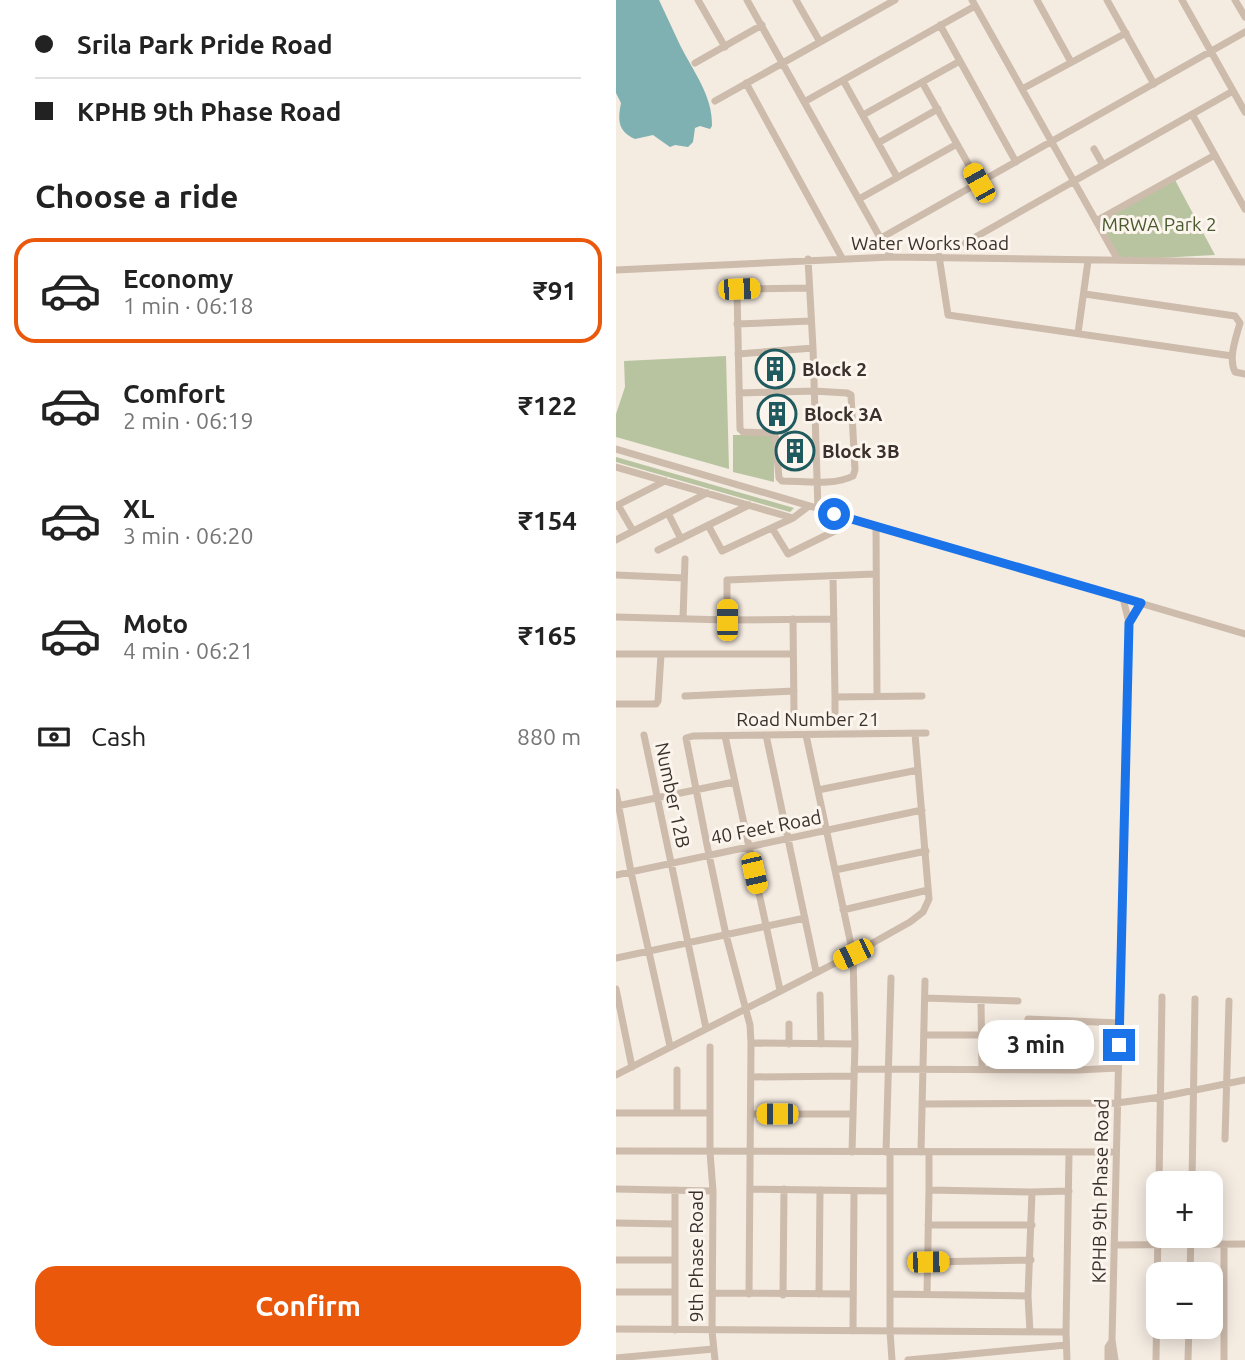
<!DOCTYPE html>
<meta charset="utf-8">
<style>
:root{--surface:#fff;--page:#f2f2f2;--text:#222;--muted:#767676;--line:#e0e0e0;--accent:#ea580c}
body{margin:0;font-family:Ubuntu,sans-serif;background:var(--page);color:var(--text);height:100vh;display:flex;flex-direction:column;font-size:26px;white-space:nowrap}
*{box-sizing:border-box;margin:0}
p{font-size:23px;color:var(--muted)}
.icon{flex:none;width:38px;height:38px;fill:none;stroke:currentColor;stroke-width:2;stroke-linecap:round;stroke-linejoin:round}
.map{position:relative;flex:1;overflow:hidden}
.details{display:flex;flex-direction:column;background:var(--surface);width:616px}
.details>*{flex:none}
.top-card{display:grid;align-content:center;height:154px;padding:0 35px;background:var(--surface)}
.controls{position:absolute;left:530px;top:1171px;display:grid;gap:14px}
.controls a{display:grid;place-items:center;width:77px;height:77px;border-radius:14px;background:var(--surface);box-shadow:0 4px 18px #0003;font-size:35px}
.end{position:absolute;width:32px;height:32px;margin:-16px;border:9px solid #1a73e8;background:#fff;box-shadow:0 0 0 4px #fff}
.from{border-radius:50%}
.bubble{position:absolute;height:49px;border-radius:21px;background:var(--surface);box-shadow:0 4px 18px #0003;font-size:23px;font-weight:700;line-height:49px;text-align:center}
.car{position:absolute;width:21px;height:42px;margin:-21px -10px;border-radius:9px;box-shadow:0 0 5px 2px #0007;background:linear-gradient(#f5c518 24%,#345 0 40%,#f5c518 0 76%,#345 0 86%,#f5c518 0)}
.top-card b{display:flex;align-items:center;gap:24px;height:66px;font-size:26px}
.top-card b+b{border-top:2px solid var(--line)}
.top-card i{width:18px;height:18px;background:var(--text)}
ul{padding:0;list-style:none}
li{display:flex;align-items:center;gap:21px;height:105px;margin:0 14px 10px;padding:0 21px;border:4px solid transparent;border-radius:21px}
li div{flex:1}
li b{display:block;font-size:26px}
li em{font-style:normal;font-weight:700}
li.current{border-color:var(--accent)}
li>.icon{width:63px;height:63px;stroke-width:1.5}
h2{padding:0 35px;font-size:32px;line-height:84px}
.pay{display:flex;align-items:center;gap:18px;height:77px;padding:0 35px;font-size:26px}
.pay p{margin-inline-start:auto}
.action{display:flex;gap:14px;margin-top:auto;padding:14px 35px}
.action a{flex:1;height:80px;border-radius:21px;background:var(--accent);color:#fff;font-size:28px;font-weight:700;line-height:80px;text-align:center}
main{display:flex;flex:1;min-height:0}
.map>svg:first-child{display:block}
.green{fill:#b8c4a0}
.water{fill:#7fb0b2}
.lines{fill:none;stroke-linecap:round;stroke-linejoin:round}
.minor{stroke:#cdbbac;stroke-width:7}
.route{stroke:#1a73e8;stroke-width:9}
.labels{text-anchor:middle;stroke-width:6;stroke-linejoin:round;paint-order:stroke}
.park-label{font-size:19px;fill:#4a5a2e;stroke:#fbf5ee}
.street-label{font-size:19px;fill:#3b302b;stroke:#fbf5ee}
.poi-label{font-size:19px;font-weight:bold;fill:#3b302b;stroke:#fbf5ee;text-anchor:start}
</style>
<main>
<section class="details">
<div class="top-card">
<b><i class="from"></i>Srila Park Pride Road</b>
<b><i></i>KPHB 9th Phase Road</b>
</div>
<h2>Choose a ride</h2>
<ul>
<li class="current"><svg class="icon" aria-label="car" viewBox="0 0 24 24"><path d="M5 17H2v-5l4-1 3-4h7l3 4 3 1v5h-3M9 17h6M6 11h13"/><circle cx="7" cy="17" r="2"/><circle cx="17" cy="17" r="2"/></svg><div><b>Economy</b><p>1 min · 06:18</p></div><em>₹91</em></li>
<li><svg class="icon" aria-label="car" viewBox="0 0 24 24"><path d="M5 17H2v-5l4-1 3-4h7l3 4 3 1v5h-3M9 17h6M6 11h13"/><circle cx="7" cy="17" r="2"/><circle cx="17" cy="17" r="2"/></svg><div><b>Comfort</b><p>2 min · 06:19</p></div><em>₹122</em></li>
<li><svg class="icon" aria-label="car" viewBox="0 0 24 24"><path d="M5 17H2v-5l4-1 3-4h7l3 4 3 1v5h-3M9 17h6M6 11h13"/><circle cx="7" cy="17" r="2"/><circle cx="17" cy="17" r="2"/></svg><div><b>XL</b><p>3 min · 06:20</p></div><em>₹154</em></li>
<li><svg class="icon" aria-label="car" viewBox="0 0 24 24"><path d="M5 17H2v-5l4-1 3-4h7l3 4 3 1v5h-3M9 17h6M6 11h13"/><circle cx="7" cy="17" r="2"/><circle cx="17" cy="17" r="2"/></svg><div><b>Moto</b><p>4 min · 06:21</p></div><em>₹165</em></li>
</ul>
<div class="pay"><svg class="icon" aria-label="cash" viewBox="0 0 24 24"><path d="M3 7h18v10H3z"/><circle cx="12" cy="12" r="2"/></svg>Cash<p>880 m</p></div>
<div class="action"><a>Confirm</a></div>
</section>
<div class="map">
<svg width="629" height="1360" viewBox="0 0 629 1360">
<rect width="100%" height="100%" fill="#f4ebe1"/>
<path class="green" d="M 558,178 L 599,255 L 503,260 L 484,219 Z
M 110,356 L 113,469 L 0,437 L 0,414 L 9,387 L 8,361 Z
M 117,435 L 158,435 L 158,482 L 117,472 Z
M 0,457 L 178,508 L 174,512 L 0,462 Z"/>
<path class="water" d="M 0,0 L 43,0 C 50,15 57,30 64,45 C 77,71 97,96 96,126 L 94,129 L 84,126 L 79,128 L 77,142 L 72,147 L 59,145 L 54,147 L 37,135 L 19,139 C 1,131 2,119 5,103 L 0,93 Z"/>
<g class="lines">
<path class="minor" d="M 82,0 L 109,47
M 131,0 L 275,257
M 180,0 L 204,42
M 356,0 L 502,260
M 421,0 L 455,62
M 491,0 L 538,84
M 566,0 L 629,112
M 619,0 L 629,17
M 324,25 L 400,162
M 79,63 L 146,25
M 227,80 L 281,177
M 306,82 L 363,183
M 130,83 L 226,258
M 406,89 L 510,33
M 99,101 L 279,0
M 188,102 L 359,6
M 576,114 L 629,209
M 247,115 L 344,61
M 262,143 L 322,109
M 478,149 L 487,165
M 243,199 L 341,144
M 480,221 L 599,155
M 265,238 L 629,32
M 349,243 L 617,91
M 323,256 L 332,315 L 616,356
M 192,259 L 197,348 L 202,510
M 0,270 L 275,257 L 629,262
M 469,294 L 619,316 L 624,323 C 620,338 612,358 619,372 L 629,374
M 121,324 L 194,321
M 462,333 L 472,261
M 122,354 L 197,348
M 123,393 L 198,391 L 231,393 L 235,395 L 239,470 L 237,476 C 218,486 187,481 166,481 L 163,478 L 159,433 L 127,432 L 124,429 L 121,291 L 123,289 L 193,288
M 0,449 L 629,634
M 0,467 L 177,518
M 2,505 L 17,531
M 0,506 L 49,481
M 52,513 L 65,539
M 92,525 L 106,551 L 177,518 L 193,506
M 260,526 L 261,696
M 156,528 L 172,554 L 227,527
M 0,540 L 91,493
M 42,550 L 133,505
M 0,575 L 68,578
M 217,576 L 219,697 L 306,696
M 0,617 L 111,620 L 218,619
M 67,619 L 69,559
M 177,619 L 178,714
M 111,620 L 111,580 L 259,574
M 513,622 L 525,603
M 0,654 L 177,654
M 69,696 L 178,691
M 0,704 L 40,704 L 42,701 L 45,655
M 219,714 L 219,697
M 28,735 L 90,1028
M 150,735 L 200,971
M 190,735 L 237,954 L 239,1044 L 236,1152
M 109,736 L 164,990
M 202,790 L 302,770
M 0,792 L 15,872 L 54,1046
M 1,806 L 118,782
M 219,870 L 310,851
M 0,875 L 306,810
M 227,910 L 312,890
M 0,958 L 189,918
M 0,989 L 16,1067
M 204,995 L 205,1044
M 309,998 L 402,1001
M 365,1001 L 366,1070
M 412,1019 L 503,1023
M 173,1024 L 173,1044
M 309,1035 L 403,1035
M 135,1043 L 134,1025 L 110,935 L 93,855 L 70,738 L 77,736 L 310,733
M 94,1047 L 94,1152 L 97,1191 L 96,1331 L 99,1360
M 238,1069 L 462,1070 L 502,1068
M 61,1070 L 61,1113
M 0,1075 L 237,954 L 294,922 L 307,912 L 313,899 L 299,734
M 135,1077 L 238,1076
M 307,1104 L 501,1103 L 545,1097 L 629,1080
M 0,1113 L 94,1113
M 135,1114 L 237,1114
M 609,1139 L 613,1001
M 0,1151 L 500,1152
M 270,1152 L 275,978
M 274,1152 L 274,1331 L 276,1360
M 305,1152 L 309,981
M 313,1152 L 313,1190
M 543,1183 L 546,997
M 576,1183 L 579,999
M 0,1189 L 97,1191
M 134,1189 L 274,1191
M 416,1192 L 453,1191
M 0,1223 L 59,1224
M 312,1225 L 416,1225
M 498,1245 L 629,1244
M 0,1260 L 59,1260
M 311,1262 L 415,1260
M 574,1274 L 575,1236
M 0,1292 L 59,1292
M 96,1293 L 237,1294
M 133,1294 L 135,1043 L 239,1044
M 203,1294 L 204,1190
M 274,1294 L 412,1296 L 414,1332
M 311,1294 L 313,1190 L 416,1192 L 412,1296
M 167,1295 L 168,1189
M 0,1329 L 450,1332 L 451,1360
M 59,1330 L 59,1190
M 237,1331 L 238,1191
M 450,1332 L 453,1153
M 0,1358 L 97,1349
M 292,1360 L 450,1345
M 492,1360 L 492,1347 L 496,1341
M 499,1360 L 496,1340 L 513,623 L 507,598
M 540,1360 L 542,1227
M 572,1360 L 573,1326
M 608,1360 L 608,1244"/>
</g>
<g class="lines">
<path class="route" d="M 218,514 L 525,603 L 513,623 L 503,1045"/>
</g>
<defs>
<symbol id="building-ring" viewBox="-11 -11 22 22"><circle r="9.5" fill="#fbf5ee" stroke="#1f5a5e" stroke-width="1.5"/><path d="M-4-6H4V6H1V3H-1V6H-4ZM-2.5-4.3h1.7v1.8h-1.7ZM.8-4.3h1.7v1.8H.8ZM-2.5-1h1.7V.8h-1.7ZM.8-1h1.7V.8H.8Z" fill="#1f5a5e"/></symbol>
</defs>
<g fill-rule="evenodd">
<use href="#building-ring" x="137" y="347" width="44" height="44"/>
<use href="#building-ring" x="139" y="392" width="44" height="44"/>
<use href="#building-ring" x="157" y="429" width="44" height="44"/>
</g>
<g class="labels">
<g class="park-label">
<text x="543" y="231">MRWA Park 2</text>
</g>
<g class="street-label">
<text x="314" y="250">Water Works Road</text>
<text x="192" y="726">Road Number 21</text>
<text transform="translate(57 795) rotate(78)" y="7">Number 12B</text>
<text transform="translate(150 827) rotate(-11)" y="7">40 Feet Road</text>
<text transform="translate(484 1191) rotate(-89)" y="7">KPHB 9th Phase Road</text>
<text transform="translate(80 1256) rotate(-90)" y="7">9th Phase Road</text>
</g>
<g class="poi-label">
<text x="186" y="376">Block 2</text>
<text x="188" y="421">Block 3A</text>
<text x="206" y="458">Block 3B</text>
</g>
</g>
</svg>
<div class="controls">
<a>+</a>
<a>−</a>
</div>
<i class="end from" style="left:218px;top:514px"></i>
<i class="end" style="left:503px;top:1045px"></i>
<div class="bubble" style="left:362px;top:1020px;width:116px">3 min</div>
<i class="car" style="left:363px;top:183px;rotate:331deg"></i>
<i class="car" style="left:123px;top:289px;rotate:88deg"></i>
<i class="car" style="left:111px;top:620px;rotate:0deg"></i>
<i class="car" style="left:138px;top:873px;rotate:167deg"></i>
<i class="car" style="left:237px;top:954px;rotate:244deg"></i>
<i class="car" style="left:161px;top:1114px;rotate:270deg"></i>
<i class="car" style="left:312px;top:1262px;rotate:89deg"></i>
</div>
</main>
